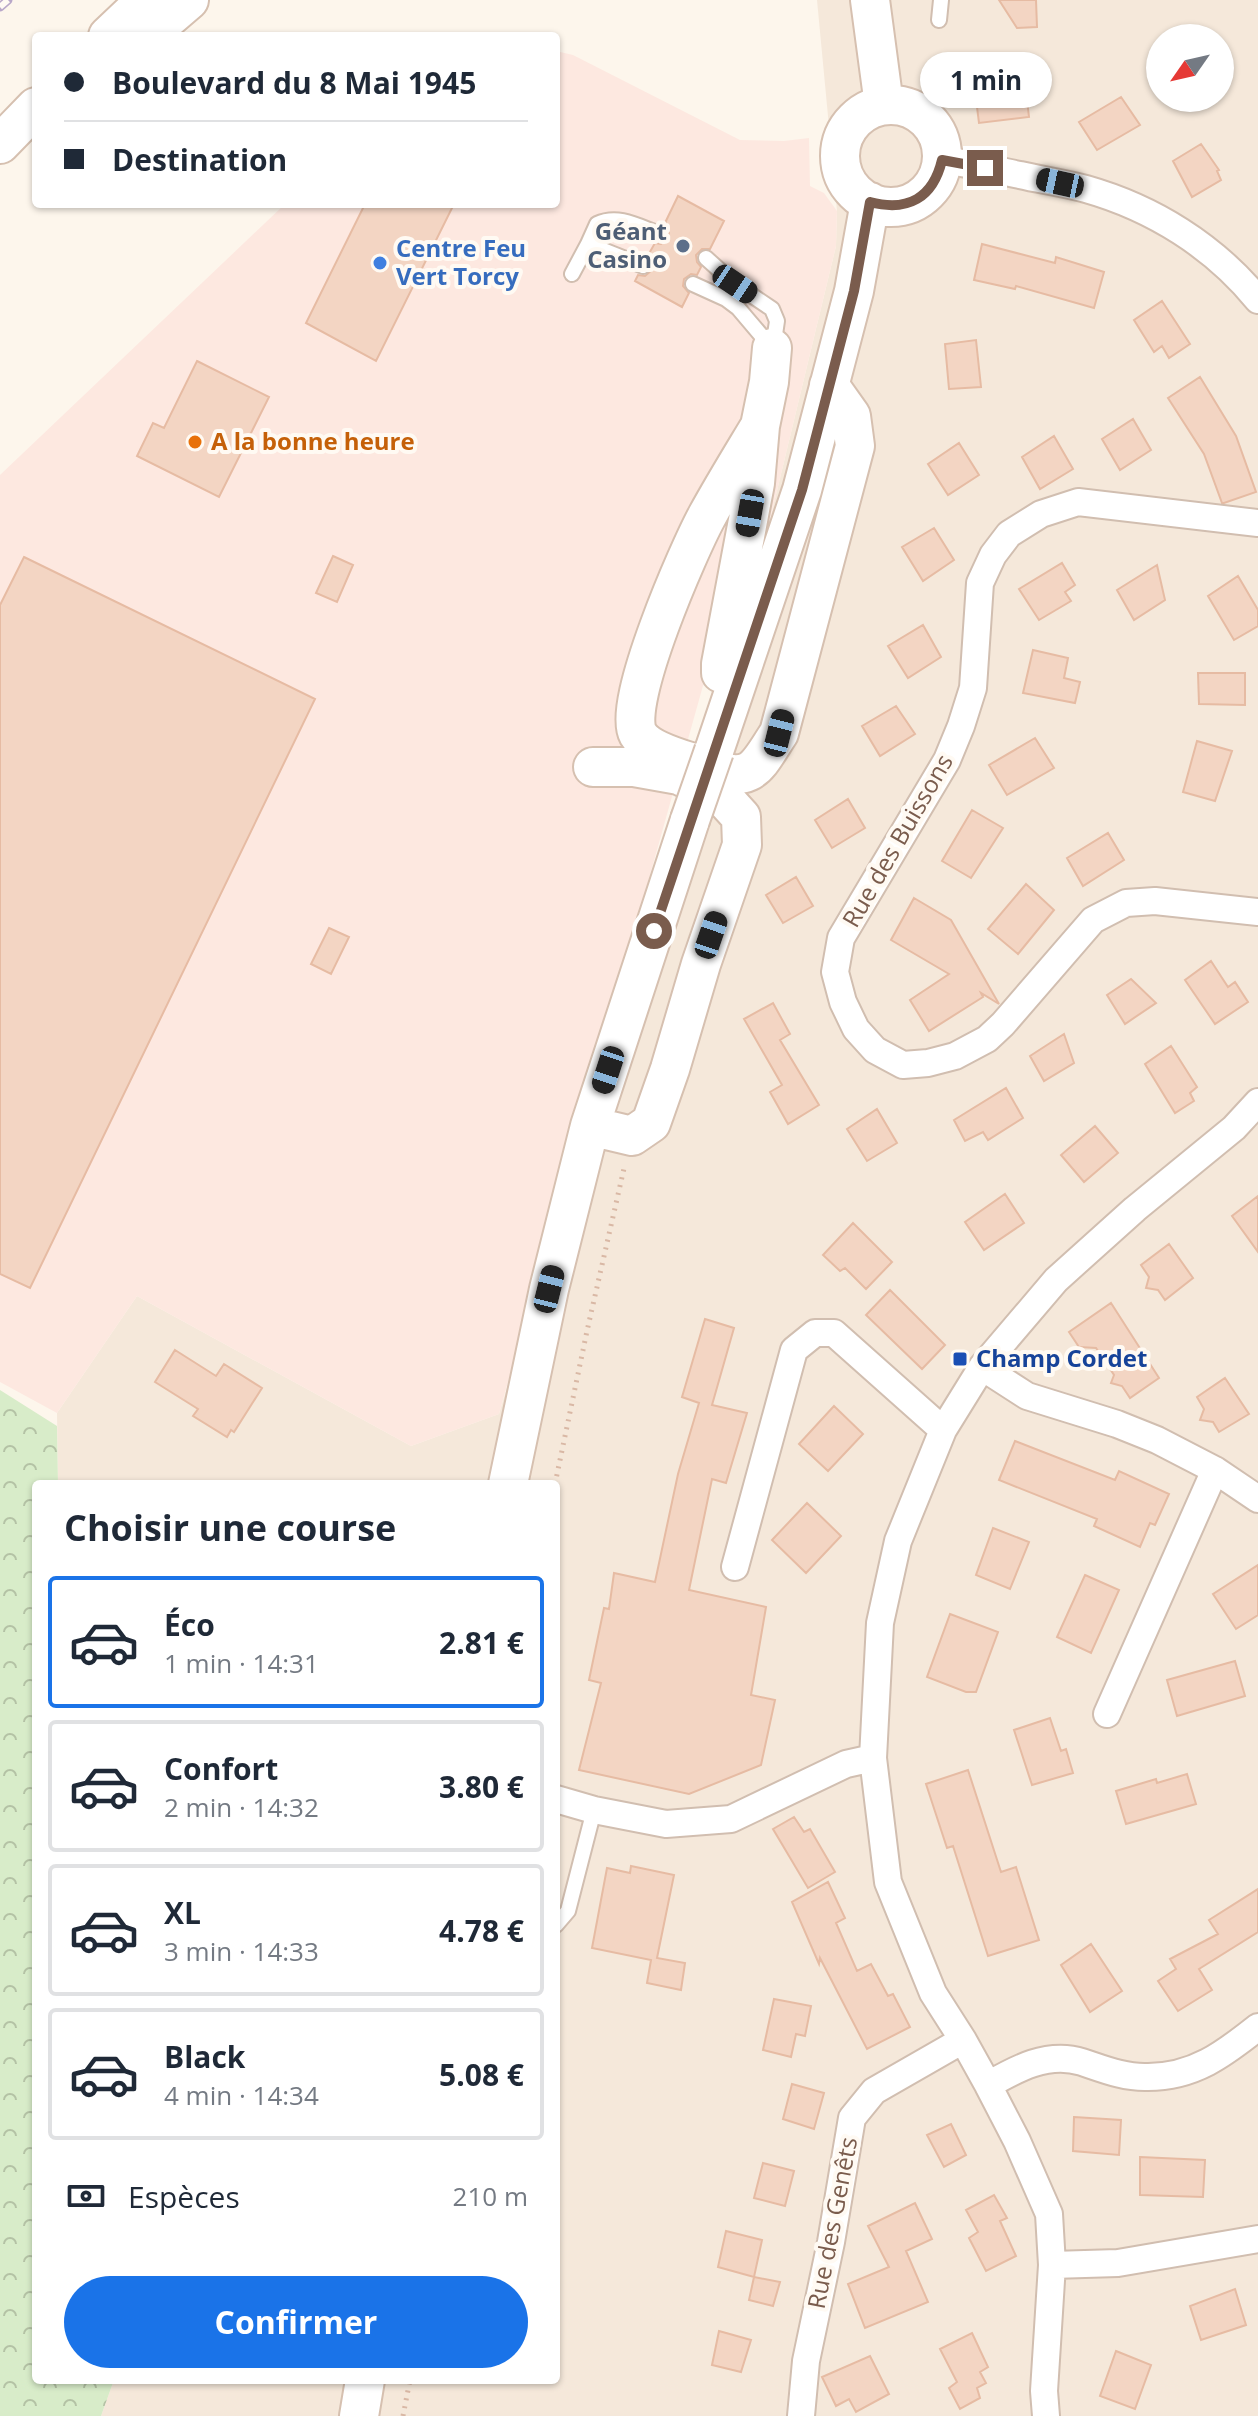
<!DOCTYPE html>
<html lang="fr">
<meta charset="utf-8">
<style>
:root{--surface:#fff;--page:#f2f2f3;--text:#1f2937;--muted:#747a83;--line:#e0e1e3;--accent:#1a73e8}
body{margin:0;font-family:"Open Sans",sans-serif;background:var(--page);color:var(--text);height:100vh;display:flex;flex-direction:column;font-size:30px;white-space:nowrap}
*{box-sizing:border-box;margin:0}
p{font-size:26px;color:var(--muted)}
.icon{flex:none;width:44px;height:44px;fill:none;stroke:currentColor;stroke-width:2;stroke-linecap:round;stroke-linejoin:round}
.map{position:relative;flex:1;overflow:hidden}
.side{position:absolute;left:32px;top:1480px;width:528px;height:904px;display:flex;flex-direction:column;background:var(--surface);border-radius:8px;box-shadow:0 2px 6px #0004}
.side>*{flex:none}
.banner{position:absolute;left:32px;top:32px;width:528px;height:176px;border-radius:8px;box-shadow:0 2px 6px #0004;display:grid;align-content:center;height:176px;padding:0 32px;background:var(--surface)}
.needle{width:52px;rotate:236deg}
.tools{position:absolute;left:1146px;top:24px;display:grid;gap:16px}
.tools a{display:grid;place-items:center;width:88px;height:88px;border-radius:50%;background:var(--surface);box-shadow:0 2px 6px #0004;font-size:40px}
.end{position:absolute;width:36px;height:36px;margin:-18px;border:10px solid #7a5c4d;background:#fff;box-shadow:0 0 0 4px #fff}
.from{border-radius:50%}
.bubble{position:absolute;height:56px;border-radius:28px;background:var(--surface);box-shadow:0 2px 6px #0004;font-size:26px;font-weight:700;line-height:56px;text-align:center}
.car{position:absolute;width:24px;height:48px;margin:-24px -12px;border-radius:10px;box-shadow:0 0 6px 2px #0007;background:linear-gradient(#222 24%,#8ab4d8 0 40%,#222 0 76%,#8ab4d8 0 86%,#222 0)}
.banner b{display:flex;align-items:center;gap:28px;height:76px;font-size:30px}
.banner b+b{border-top:2px solid var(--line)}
.banner i{width:20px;height:20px;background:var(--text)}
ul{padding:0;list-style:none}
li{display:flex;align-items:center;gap:24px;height:132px;margin:0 16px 12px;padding:0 16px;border:4px solid var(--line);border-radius:8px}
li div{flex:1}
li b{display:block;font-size:30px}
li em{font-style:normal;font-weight:700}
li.active{border-color:var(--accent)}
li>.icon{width:72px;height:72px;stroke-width:1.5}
h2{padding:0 32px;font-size:36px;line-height:96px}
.pay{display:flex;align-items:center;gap:20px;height:88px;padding:0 32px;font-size:30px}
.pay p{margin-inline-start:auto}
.primary-button{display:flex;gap:16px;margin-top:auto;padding:16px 32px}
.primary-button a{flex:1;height:92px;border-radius:48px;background:var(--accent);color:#fff;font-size:32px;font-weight:700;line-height:92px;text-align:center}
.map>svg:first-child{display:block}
.residential{fill:#f5e8da;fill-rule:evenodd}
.commercial{fill:#fde8e0}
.forest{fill:url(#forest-crowns)}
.building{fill:#f3d5c3;stroke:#e6bba3;stroke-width:2}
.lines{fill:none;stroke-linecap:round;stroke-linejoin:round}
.lane-casing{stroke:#d1beb0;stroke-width:18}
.street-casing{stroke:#d1beb0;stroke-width:30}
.secondary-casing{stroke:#d6c0b0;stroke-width:42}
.path{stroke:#d9b8a5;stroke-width:5;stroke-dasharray:2 6;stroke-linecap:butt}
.lane{stroke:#fff;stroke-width:14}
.street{stroke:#fff;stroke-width:26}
.secondary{stroke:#fff;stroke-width:38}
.rail-casing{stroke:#b9a8c9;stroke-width:9}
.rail{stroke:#fffaf3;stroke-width:6;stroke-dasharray:18;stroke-linecap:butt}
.secondary-bridge-casing{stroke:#d6c0b0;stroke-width:42;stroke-linecap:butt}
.secondary-bridge{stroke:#fff;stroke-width:38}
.route{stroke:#7a5c4d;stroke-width:10}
.service-dot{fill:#5c6f8a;stroke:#fffaf3;stroke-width:3}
.shop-dot{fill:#3f7fe0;stroke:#fffaf3;stroke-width:3}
.food-dot{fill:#e8710a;stroke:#fffaf3;stroke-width:3}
.transit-dot{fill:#1a4fb4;stroke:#fffaf3;stroke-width:3}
.labels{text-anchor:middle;stroke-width:8;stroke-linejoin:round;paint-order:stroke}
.service-label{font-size:24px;font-weight:bold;fill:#4e5e75;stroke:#fffaf3;text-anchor:end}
.shop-label{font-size:24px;font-weight:bold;fill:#366cbe;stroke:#fffaf3;text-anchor:start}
.food-label{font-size:24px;font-weight:bold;fill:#c56008;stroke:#fffaf3;text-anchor:start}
.street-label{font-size:24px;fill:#7a5c4d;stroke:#fffaf3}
.transit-label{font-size:24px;font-weight:bold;fill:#164399;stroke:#fffaf3;text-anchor:start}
</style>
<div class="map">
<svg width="1258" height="2416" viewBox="0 0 1258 2416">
<defs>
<pattern id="forest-crowns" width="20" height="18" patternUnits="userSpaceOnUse" patternTransform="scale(2)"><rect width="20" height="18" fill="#d8ecc9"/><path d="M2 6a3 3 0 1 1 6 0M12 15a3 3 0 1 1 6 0" fill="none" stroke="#b4c2a5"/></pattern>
</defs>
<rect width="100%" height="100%" fill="#fdf6ec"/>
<path class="residential" d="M 817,0 L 1258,0 L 1258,2416 L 101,2416 L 114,2380 L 556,2380 L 556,1484 L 58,1484 L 57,1413 L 137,1296 L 411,1446 L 499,1414 L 767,532 L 836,246 L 837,211 ZM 1160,38 L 1220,38 L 1220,98 L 1160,98 Z"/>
<path class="commercial" d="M 556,51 L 573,55 L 740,140 L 784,141 L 809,138 L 810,186 L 824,193 L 837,211 L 836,246 L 767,532 L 720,625 L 499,1414 L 411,1446 L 137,1296 L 57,1413 L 0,1382 L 0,475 L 285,204 L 556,204 Z"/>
<path class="forest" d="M 0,1390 L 57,1426 L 58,1484 L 36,1484 L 36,2380 L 114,2380 L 101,2416 L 0,2416 Z"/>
<path class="building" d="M 999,0 L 1036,0 L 1037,27 L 1017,28 Z
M 1025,83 L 1029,117 L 979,123 L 975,91 Z
M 1121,97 L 1140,125 L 1097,150 L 1079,122 Z
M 1201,144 L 1219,170 L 1217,171 L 1221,180 L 1192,197 L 1173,161 Z
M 678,196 L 724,221 L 710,249 L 702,249 L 696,255 L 697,262 L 701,267 L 697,275 L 691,274 L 684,279 L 683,286 L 689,293 L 682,307 L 635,281 L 638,275 L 645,276 L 652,270 L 653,264 L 647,257 L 655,243 L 661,244 L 668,238 L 669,232 L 664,225 Z
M 365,204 L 454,204 L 376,361 L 306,323 Z
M 982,244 L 1055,263 L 1056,257 L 1104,272 L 1094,308 L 1016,286 L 1015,289 L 974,280 Z
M 1162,301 L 1190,344 L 1169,358 L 1162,346 L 1154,352 L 1134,320 Z
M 976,340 L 981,387 L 949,389 L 945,344 Z
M 197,361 L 269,397 L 219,497 L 137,456 L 153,423 L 164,428 Z
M 1200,377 L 1236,436 L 1256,492 L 1224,503 L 1222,503 L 1204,454 L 1168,398 Z
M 1133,419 L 1151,450 L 1120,470 L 1102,439 Z
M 1054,436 L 1073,469 L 1040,489 L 1022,457 Z
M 959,443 L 979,475 L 948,495 L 928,464 Z
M 934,528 L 954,560 L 923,581 L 902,547 Z
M 333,556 L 353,565 L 337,602 L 316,593 Z
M 24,557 L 315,699 L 30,1288 L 0,1274 L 0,605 Z
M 1062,563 L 1075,585 L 1065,592 L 1071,601 L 1039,620 L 1019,589 Z
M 1157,565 L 1165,600 L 1134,620 L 1117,590 Z
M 1238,576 L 1258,610 L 1258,626 L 1234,640 L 1208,596 Z
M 923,625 L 941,657 L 908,678 L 888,646 Z
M 1033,650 L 1068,658 L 1064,678 L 1080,682 L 1075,703 L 1023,693 Z
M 1198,673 L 1245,673 L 1245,705 L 1199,704 Z
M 896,706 L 915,734 L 880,756 L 862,726 Z
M 1035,738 L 1054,768 L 1007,795 L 989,765 Z
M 1197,741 L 1232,751 L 1215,801 L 1183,792 Z
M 848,799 L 865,828 L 832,848 L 815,820 Z
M 972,810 L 1003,828 L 971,878 L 942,861 Z
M 1108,833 L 1124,860 L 1083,886 L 1067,858 Z
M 796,877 L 813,906 L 783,923 L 766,895 Z
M 1026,884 L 1054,910 L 1018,954 L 988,929 Z
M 914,898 L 951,920 L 999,1004 L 981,993 L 983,997 L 929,1031 L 910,1000 L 949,974 L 891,940 Z
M 329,928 L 349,937 L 331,974 L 311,964 Z
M 1211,961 L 1228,987 L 1235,982 L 1248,1002 L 1215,1024 L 1185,980 Z
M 1131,979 L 1156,1003 L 1125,1024 L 1107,995 Z
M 773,1003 L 790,1034 L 780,1040 L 819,1105 L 788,1124 L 770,1092 L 782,1085 L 744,1019 Z
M 1064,1034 L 1074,1063 L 1044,1081 L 1030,1056 Z
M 1171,1046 L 1197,1087 L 1190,1093 L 1194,1101 L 1175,1113 L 1145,1064 Z
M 1006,1088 L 1023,1118 L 988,1140 L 983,1132 L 965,1141 L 954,1120 Z
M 877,1109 L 897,1143 L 867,1161 L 847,1129 Z
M 1095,1126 L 1118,1153 L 1084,1182 L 1061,1155 Z
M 1005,1194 L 1024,1223 L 984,1250 L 965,1222 Z
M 1258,1196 L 1258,1252 L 1232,1216 Z
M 853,1223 L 892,1262 L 866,1289 L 845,1268 L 840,1271 L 823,1255 Z
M 1169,1244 L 1193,1278 L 1165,1300 L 1158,1290 L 1146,1288 L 1149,1277 L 1141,1265 Z
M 890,1290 L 945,1345 L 922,1369 L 866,1315 Z
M 1111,1303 L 1159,1378 L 1130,1398 L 1122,1386 L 1111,1383 L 1114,1375 L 1096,1348 L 1079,1347 L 1069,1332 Z
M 705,1319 L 734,1328 L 712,1405 L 747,1413 L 726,1483 L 712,1479 L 689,1590 L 766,1607 L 751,1695 L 775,1700 L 761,1765 L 689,1794 L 579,1770 L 601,1683 L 589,1680 L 604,1608 L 609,1609 L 614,1573 L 655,1582 L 678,1474 L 699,1403 L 682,1397 Z
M 175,1350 L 216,1376 L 224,1364 L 262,1388 L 234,1432 L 231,1430 L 227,1437 L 193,1416 L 198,1409 L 155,1382 Z
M 1225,1378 L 1249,1414 L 1219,1432 L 1213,1422 L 1200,1420 L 1204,1409 L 1197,1397 Z
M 834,1406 L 863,1434 L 828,1471 L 799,1444 Z
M 1015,1441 L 1115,1480 L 1119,1471 L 1169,1494 L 1155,1525 L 1150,1523 L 1140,1547 L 1094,1526 L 1097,1519 L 999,1480 Z
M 807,1503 L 841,1536 L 806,1573 L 772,1540 Z
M 993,1528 L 1029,1542 L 1010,1589 L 976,1575 Z
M 1258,1565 L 1258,1615 L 1236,1629 L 1213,1594 Z
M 1085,1575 L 1119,1590 L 1091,1653 L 1057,1637 Z
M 950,1614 L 998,1632 L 976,1692 L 966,1692 L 927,1677 Z
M 1235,1661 L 1245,1696 L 1177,1716 L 1167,1680 Z
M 1050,1718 L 1061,1751 L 1066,1749 L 1073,1773 L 1032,1785 L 1014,1730 Z
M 968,1770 L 1001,1872 L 1016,1867 L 1039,1940 L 988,1956 L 953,1846 L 947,1848 L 926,1784 Z
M 1187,1774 L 1196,1804 L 1126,1824 L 1116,1791 L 1156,1779 L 1157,1783 Z
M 794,1817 L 804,1832 L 810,1829 L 835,1872 L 808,1888 L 773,1829 Z
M 631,1866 L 674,1875 L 657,1958 L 685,1963 L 681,1990 L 647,1983 L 651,1960 L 592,1948 L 607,1868 L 630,1873 Z
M 828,1882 L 845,1918 L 836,1923 L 857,1971 L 871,1964 L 888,1996 L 893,1994 L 910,2027 L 867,2049 L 820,1958 L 819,1964 L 792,1902 Z
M 1258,1889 L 1258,1932 L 1199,1969 L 1212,1990 L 1178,2011 L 1158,1981 L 1176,1969 L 1170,1959 L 1218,1934 L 1209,1920 Z
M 1091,1944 L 1122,1991 L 1090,2012 L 1061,1965 Z
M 774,1999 L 811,2006 L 805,2036 L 796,2034 L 791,2057 L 763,2050 Z
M 792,2084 L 824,2093 L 814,2129 L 783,2119 Z
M 1074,2117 L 1121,2120 L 1119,2155 L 1073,2151 Z
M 951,2124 L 966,2155 L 944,2167 L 927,2135 Z
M 1140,2157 L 1205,2160 L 1203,2197 L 1140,2195 Z
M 763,2163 L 794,2171 L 785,2206 L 754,2198 Z
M 994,2195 L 1007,2218 L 1000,2221 L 1016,2256 L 986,2271 L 969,2238 L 978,2232 L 966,2210 Z
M 915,2203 L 932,2239 L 906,2251 L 928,2302 L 865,2328 L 848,2284 L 889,2267 L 868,2226 Z
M 726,2231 L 762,2240 L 754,2277 L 718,2267 Z
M 754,2277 L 780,2282 L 773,2306 L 749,2300 Z
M 1235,2289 L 1246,2325 L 1201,2340 L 1190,2306 Z
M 719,2331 L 751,2340 L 741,2372 L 712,2365 Z
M 972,2333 L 988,2367 L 980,2372 L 986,2383 L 977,2388 L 980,2398 L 960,2409 L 949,2388 L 957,2382 L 940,2349 Z
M 1116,2351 L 1151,2365 L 1135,2409 L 1100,2396 Z
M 870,2356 L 889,2394 L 856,2412 L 849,2399 L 836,2406 L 822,2377 Z"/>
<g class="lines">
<defs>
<path id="lane" d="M 939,20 L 941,0
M 588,244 L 597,224 C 618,214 638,226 659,234
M 706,258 L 735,284 L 772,309 L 777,321 L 773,348
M 572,274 L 588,244 L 643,266
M 693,284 L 726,299 L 738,308 L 772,348
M 556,1925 L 568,1911 L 594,1810"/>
<path id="street" d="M 942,160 C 968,163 994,170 1020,175 C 1042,180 1064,183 1086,189 C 1153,208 1214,246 1258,300
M 1258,523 L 1078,502 L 1041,514 L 1009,534 L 993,555 L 980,583 L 973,688 L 961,726 L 947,760 L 841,938 L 835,972 L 843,1002 L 856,1029 L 875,1050 L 903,1065 L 928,1063 L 955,1056 L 987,1039 L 1003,1024 L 1093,920 L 1126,903 L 1155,901 L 1258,912
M 982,1367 L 1027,1396 L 1117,1424 L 1157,1440 L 1215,1470 L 1258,1499
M 735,1567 L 794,1350 L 815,1333 L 834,1333 L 943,1430
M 1107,1714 L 1215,1470
M 556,1799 L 594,1810 L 666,1824 L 731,1819 L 846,1764 L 873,1758
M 988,2085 C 1016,2069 1048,2051 1082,2062 C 1103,2069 1125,2078 1148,2077 C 1194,2077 1224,2054 1258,2027
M 1052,2265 L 1118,2263 L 1258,2239
M 801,2416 L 806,2361 L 831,2242 L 852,2118 L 874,2091 L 963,2040
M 1046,2416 L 1044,2391 L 1052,2265 L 1049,2214 L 1017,2141 L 988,2085 L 963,2040 L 933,1993 L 888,1882 L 873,1758 L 880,1623 L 898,1541 L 943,1430 L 982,1367 L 1056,1280 L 1135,1209 L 1234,1128 L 1258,1102"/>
<path id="secondary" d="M 870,0 L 884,105
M 108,36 L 146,0
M 147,36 L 189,0
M840 156a51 51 0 1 1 102 0a51 51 0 1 1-102 0Z
M 0,144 L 36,107
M 760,426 C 742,456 724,485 707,516 C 689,549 621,704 638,734 C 649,753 688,760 708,768 C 753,784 756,768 779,733 L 855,446 L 851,416 L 829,385
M 721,673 L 721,664 L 755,483 L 760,426 L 769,382 L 772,348
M 714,751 L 802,490 L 854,291 L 870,202
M 590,1126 L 632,1136 L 651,1123 L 670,1069 L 701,964 L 742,845 L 741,817 L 721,795 L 679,775 L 634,767 L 593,767
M 508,1484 L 549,1289 L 590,1126 L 690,820
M 359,2416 L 365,2380"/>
</defs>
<use href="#lane" class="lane-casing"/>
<use href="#street" class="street-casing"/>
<use href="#secondary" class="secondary-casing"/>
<path class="path" d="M 555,1484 L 587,1331 L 625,1164
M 403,2416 L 410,2380"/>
<use href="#lane" class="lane"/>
<use href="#street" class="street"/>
<use href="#secondary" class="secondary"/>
<defs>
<path id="rail" d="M 0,7 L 8,0"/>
</defs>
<use href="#rail" class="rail-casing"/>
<use href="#rail" class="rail"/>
<defs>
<path id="secondary-bridge" d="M 690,820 L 714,751"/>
</defs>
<use href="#secondary-bridge" class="secondary-bridge-casing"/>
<use href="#secondary-bridge" class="secondary-bridge"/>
</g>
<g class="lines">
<path class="route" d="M 654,931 L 802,490 L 854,291 L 870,202 C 908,212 933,198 942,160 L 985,168"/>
</g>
<circle class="service-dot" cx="683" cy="246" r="8"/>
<circle class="shop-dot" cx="380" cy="263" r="8"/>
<circle class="food-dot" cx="195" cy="442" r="8"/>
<rect class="transit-dot" x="952" y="1351" width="16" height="16" rx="4"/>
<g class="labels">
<g class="service-label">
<text x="667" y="240">Géant<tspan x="667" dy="28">Casino</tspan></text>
</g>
<g class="shop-label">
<text x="396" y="257">Centre Feu<tspan x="396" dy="28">Vert Torcy</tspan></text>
</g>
<g class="food-label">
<text x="211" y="450">A la bonne heure</text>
</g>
<g class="street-label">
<text transform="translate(898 841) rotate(-60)" y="8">Rue des Buissons</text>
<text transform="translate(833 2223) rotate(-79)" y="8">Rue des Genêts</text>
</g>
<g class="transit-label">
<text x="976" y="1367">Champ Cordet</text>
</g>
</g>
</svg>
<div class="tools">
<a><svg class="needle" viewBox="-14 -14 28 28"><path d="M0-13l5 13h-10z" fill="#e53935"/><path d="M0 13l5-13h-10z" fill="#747a83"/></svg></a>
</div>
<i class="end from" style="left:654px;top:931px"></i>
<i class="end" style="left:985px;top:168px"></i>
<div class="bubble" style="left:920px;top:52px;width:132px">1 min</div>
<i class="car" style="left:1060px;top:183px;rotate:282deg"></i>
<i class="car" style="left:735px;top:284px;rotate:124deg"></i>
<i class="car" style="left:750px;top:513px;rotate:190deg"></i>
<i class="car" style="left:779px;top:733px;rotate:14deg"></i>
<i class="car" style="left:711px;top:935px;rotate:19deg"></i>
<i class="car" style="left:608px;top:1070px;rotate:198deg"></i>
<i class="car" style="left:549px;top:1289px;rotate:14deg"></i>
<div class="banner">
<b><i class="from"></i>Boulevard du 8 Mai 1945</b>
<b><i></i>Destination</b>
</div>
<section class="side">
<h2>Choisir une course</h2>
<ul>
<li class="active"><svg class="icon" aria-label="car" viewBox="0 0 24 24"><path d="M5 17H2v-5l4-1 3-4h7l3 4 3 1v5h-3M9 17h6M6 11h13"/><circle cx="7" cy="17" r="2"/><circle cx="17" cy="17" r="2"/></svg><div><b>Éco</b><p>1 min · 14:31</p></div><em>2.81 €</em></li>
<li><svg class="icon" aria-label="car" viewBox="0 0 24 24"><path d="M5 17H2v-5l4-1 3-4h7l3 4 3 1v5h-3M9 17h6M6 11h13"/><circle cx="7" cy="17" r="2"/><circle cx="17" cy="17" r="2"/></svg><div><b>Confort</b><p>2 min · 14:32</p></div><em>3.80 €</em></li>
<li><svg class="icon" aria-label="car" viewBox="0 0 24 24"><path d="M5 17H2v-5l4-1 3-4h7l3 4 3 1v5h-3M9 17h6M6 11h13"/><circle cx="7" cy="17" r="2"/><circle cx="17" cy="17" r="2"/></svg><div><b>XL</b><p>3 min · 14:33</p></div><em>4.78 €</em></li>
<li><svg class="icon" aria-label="car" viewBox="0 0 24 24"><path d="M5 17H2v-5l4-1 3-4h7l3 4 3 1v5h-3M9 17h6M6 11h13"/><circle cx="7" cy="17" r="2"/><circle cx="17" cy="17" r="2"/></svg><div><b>Black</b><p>4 min · 14:34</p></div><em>5.08 €</em></li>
</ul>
<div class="pay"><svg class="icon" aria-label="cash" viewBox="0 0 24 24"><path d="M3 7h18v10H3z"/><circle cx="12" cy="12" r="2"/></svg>Espèces<p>210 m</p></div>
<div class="primary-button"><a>Confirmer</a></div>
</section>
</div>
